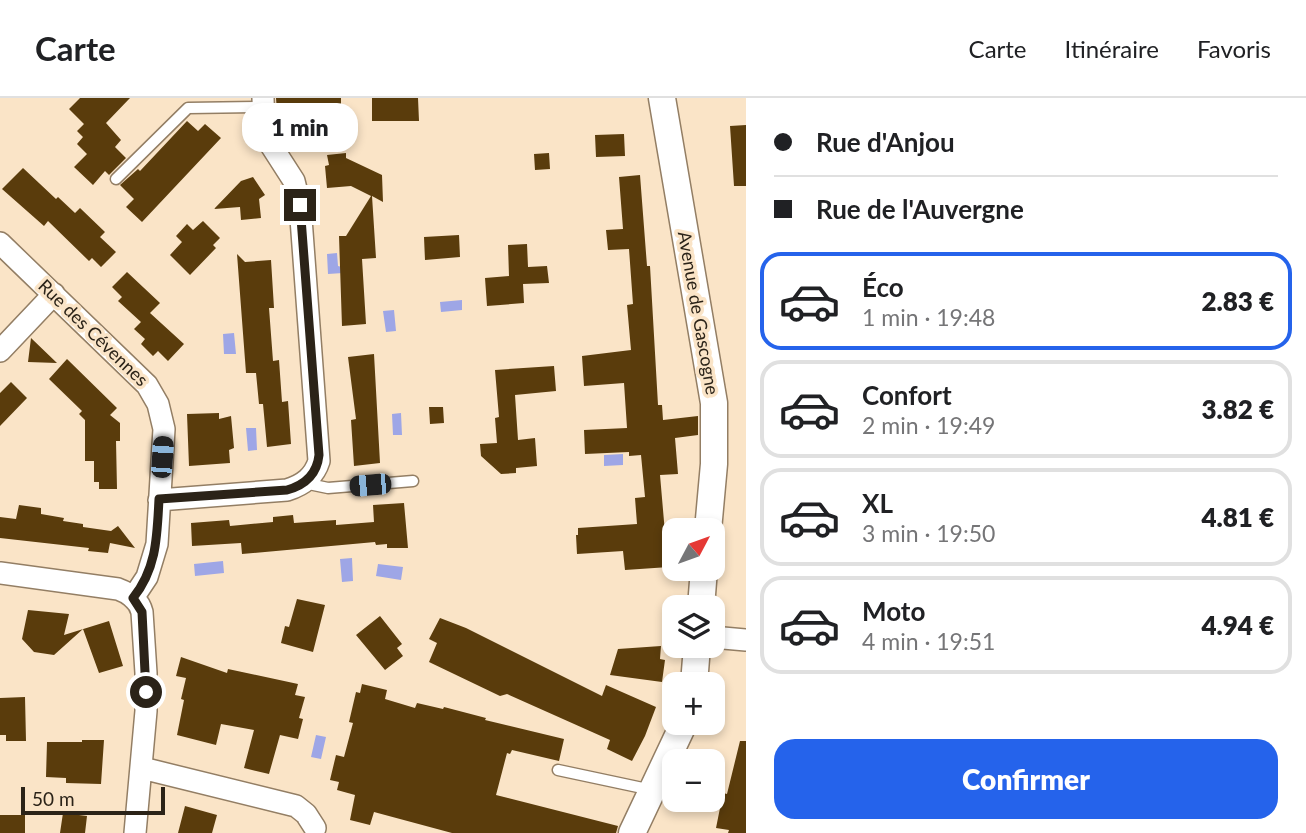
<!DOCTYPE html>
<html lang="fr">
<meta charset="utf-8">
<style>
:root{--surface:#fff;--page:#f2f2f2;--text:#202124;--muted:#757577;--line:#e0e0e0;--accent:#2563eb}
body{margin:0;font-family:Lato,sans-serif;background:var(--page);color:var(--text);height:100vh;display:flex;flex-direction:column;font-size:26px;white-space:nowrap}
*{box-sizing:border-box;margin:0}
p{font-size:23px;color:var(--muted)}
.icon{flex:none;width:38px;height:38px;fill:none;stroke:currentColor;stroke-width:2;stroke-linecap:round;stroke-linejoin:round}
.map{position:relative;flex:1;overflow:hidden}
.details{display:flex;flex-direction:column;background:var(--surface);width:560px}
.details>*{flex:none}
.hud{display:grid;align-content:center;height:154px;padding:0 28px;background:var(--surface)}
.needle{width:46px;rotate:49deg}
.buttons{position:absolute;left:662px;top:420px;display:grid;gap:14px}
.buttons a{display:grid;place-items:center;width:63px;height:63px;border-radius:14px;background:var(--surface);box-shadow:0 4px 10px #0003;font-size:35px}
.scale{position:absolute;left:21px;bottom:18px;width:144px;box-sizing:border-box;padding-left:7px;border:4px solid #2b2318;border-top:0;font-size:19px;line-height:24px;white-space:nowrap;color:#2b2318;-webkit-text-stroke:5px #fae4c7;paint-order:stroke}
.end{position:absolute;width:32px;height:32px;margin:-16px;border:9px solid #2b2318;background:#fff;box-shadow:0 0 0 4px #fff}
.from{border-radius:50%}
.bubble{position:absolute;height:49px;border-radius:21px;background:var(--surface);box-shadow:0 4px 10px #0003;font-size:23px;font-weight:800;line-height:49px;text-align:center}
.car{position:absolute;width:21px;height:42px;margin:-21px -10px;border-radius:9px;box-shadow:0 0 5px 2px #0007;background:linear-gradient(#222 24%,#8ab4d8 0 40%,#222 0 76%,#8ab4d8 0 86%,#222 0)}
.hud b{display:flex;align-items:center;gap:24px;height:66px;font-size:26px}
.hud b+b{border-top:2px solid var(--line)}
.hud i{width:18px;height:18px;background:var(--text)}
ul{padding:0;list-style:none}
li{display:flex;align-items:center;gap:21px;height:98px;margin:0 14px 10px;padding:0 14px;border:4px solid var(--line);border-radius:21px}
li div{flex:1}
li b{display:block;font-size:26px}
li em{font-style:normal;font-weight:800}
li.on{border-color:var(--accent)}
li>.icon{width:63px;height:63px;stroke-width:1.5}
.primary-button{display:flex;gap:14px;margin-top:auto;padding:14px 28px}
.primary-button a{flex:1;height:80px;border-radius:21px;background:var(--accent);color:#fff;font-size:28px;font-weight:800;line-height:80px;text-align:center}
header{display:flex;align-items:center;gap:42px;box-sizing:border-box;height:98px;padding:0 35px;background:var(--surface);border-bottom:2px solid var(--line)}
header strong{font-size:33px}
nav{display:flex;gap:38px;margin-inline-start:auto;font-size:24px}
main{display:flex;flex:1;min-height:0}
.map>svg:first-child{display:block}
.water{fill:#9ea6e6}
.building{fill:#5a3c0c}
.lines{fill:none;stroke-linecap:round;stroke-linejoin:round}
.service-casing{stroke:#937e64;stroke-width:13}
.minor-casing{stroke:#937e64;stroke-width:24}
.tertiary-casing{stroke:#937e64;stroke-width:29}
.service{stroke:#fff;stroke-width:10}
.minor{stroke:#fff;stroke-width:21}
.tertiary{stroke:#fff;stroke-width:26}
.route{stroke:#2b2318;stroke-width:9}
.labels{text-anchor:middle;stroke-width:7;stroke-linejoin:round;paint-order:stroke}
.street-label{font-size:18px;fill:#2b2318;stroke:#fae4c7}
</style>
<header>
<strong>Carte</strong>
<nav><a>Carte</a><a>Itinéraire</a><a>Favoris</a></nav>
</header>
<main>
<div class="map">
<svg width="746" height="735" viewBox="0 0 746 735">
<rect width="100%" height="100%" fill="#fae4c7"/>
<path class="water" d="M 337,155 L 338,168 L 342,169 L 343,175 L 328,176 L 327,156 Z
M 462,202 L 462,212 L 441,214 L 440,204 Z
M 394,212 L 396,233 L 386,234 L 383,213 Z
M 234,235 L 236,256 L 224,256 L 223,236 Z
M 401,315 L 402,337 L 393,337 L 392,316 Z
M 246,330 L 256,330 L 257,352 L 248,353 Z
M 623,356 L 623,367 L 604,368 L 604,357 Z
M 352,460 L 353,483 L 342,484 L 340,461 Z
M 223,463 L 224,475 L 195,478 L 194,466 Z
M 378,466 L 403,469 L 401,482 L 376,478 Z
M 316,637 L 326,639 L 321,661 L 311,659 Z"/>
<path class="building" d="M 80,0 L 130,0 L 106,25 L 121,42 L 115,49 L 126,60 L 109,77 L 105,73 L 93,87 L 74,69 L 87,56 L 77,46 L 83,39 L 77,33 L 84,26 L 69,11 Z
M 276,0 L 341,0 L 341,22 L 296,23 L 296,14 L 277,14 Z
M 372,0 L 418,0 L 419,23 L 372,23 Z
M 187,23 L 198,33 L 205,26 L 221,40 L 142,124 L 126,109 L 134,101 L 120,87 L 138,71 L 140,73 Z
M 746,27 L 746,88 L 734,88 L 730,28 Z
M 624,36 L 625,58 L 596,59 L 595,37 Z
M 346,55 L 346,60 L 382,77 L 383,104 L 372,98 L 376,160 L 362,161 L 366,226 L 342,228 L 339,138 L 346,138 L 371,98 L 351,88 L 327,90 L 325,68 L 329,67 L 327,57 Z
M 549,55 L 550,71 L 535,72 L 534,56 Z
M 23,70 L 56,101 L 58,99 L 75,115 L 80,110 L 105,134 L 100,139 L 116,154 L 101,169 L 92,160 L 89,163 L 48,123 L 44,128 L 2,91 Z
M 640,77 L 647,168 L 650,168 L 658,307 L 662,307 L 663,322 L 698,318 L 698,337 L 675,340 L 678,376 L 660,377 L 665,435 L 674,434 L 674,466 L 669,467 L 669,469 L 625,472 L 623,453 L 577,456 L 576,437 L 578,437 L 578,430 L 637,426 L 635,400 L 645,399 L 641,357 L 629,358 L 629,354 L 585,356 L 584,332 L 627,330 L 624,285 L 584,288 L 582,258 L 631,252 L 627,207 L 633,206 L 629,151 L 608,152 L 606,132 L 623,131 L 619,79 Z
M 253,79 L 265,97 L 259,101 L 261,120 L 241,122 L 240,109 L 214,111 L 241,83 Z
M 203,123 L 220,140 L 213,147 L 216,150 L 190,177 L 170,157 L 182,144 L 176,138 L 187,126 L 193,132 Z
M 459,137 L 460,159 L 425,162 L 424,139 Z
M 527,146 L 528,169 L 547,168 L 549,185 L 523,186 L 524,205 L 487,208 L 485,180 L 509,178 L 508,147 Z
M 237,156 L 245,164 L 271,162 L 274,210 L 269,210 L 273,263 L 279,262 L 282,304 L 288,303 L 291,346 L 267,349 L 263,306 L 259,306 L 256,275 L 246,275 Z
M 127,174 L 160,205 L 141,224 L 118,203 L 122,199 L 112,189 Z
M 150,215 L 184,246 L 168,263 L 158,253 L 153,258 L 141,246 L 145,241 L 134,231 Z
M 31,240 L 57,265 L 28,264 Z
M 374,256 L 380,365 L 354,368 L 351,322 L 356,321 L 348,259 Z
M 67,261 L 117,310 L 110,317 L 120,325 L 120,343 L 116,343 L 117,391 L 99,391 L 99,384 L 94,384 L 94,363 L 85,363 L 85,322 L 79,316 L 82,313 L 49,281 Z
M 554,268 L 556,293 L 515,297 L 518,342 L 535,340 L 537,368 L 516,370 L 516,375 L 501,376 L 481,358 L 480,346 L 497,345 L 495,320 L 499,319 L 495,272 Z
M 11,284 L 27,300 L 0,328 L 0,295 Z
M 429,309 L 443,309 L 444,325 L 430,326 Z
M 219,315 L 219,321 L 231,318 L 234,350 L 229,352 L 230,365 L 189,368 L 187,316 Z
M 404,405 L 408,450 L 387,450 L 387,446 L 376,447 L 375,444 L 242,456 L 241,445 L 192,448 L 191,425 L 229,422 L 230,428 L 273,424 L 273,419 L 293,417 L 294,425 L 336,422 L 336,427 L 374,424 L 373,407 Z
M 19,407 L 41,410 L 41,416 L 64,420 L 63,423 L 83,426 L 83,429 L 111,433 L 118,428 L 135,450 L 110,445 L 108,455 L 88,453 L 89,450 L 0,440 L 0,419 L 16,421 Z
M 297,501 L 325,507 L 313,554 L 281,545 L 285,528 L 289,529 Z
M 28,512 L 69,516 L 64,537 L 109,523 L 123,568 L 99,575 L 83,531 L 54,557 L 34,554 L 22,541 Z
M 380,518 L 402,546 L 397,550 L 403,558 L 385,572 L 356,537 Z
M 440,520 L 466,530 L 602,598 L 606,587 L 656,609 L 645,638 L 632,663 L 607,651 L 610,642 L 507,596 L 500,598 L 429,564 L 437,545 L 429,541 Z
M 661,548 L 660,561 L 665,562 L 662,584 L 610,577 L 618,551 Z
M 181,559 L 227,575 L 228,571 L 298,586 L 295,597 L 305,599 L 299,620 L 303,621 L 298,641 L 280,637 L 269,676 L 244,670 L 254,632 L 221,626 L 216,647 L 177,637 L 184,602 L 181,601 L 186,580 L 176,578 Z
M 362,586 L 387,592 L 385,601 L 415,610 L 417,605 L 443,611 L 444,609 L 486,620 L 485,622 L 564,641 L 559,663 L 512,652 L 510,656 L 507,655 L 496,697 L 618,728 L 616,735 L 452,735 L 374,714 L 370,727 L 350,722 L 355,697 L 337,692 L 339,684 L 330,682 L 336,657 L 344,659 L 353,625 L 349,624 L 356,594 L 360,595 Z
M 25,599 L 26,643 L 6,643 L 6,637 L 0,637 L 0,600 Z
M 82,642 L 104,642 L 101,686 L 66,685 L 66,680 L 46,679 L 47,644 L 82,644 Z
M 740,643 L 746,643 L 746,735 L 728,735 L 729,732 L 716,730 L 723,695 L 727,696 Z
M 185,708 L 217,717 L 212,735 L 178,735 Z
M 63,715 L 87,718 L 85,735 L 60,735 Z
M 0,717 L 25,717 L 25,735 L 0,735 Z"/>
<g class="lines">
<defs>
<path id="service" d="M 116,81 L 188,10 L 264,9
M 304,385 L 328,390 L 413,383
M 558,672 L 652,692"/>
<path id="minor" d="M 0,145 L 147,287 L 158,306 L 164,331 L 157,446 L 147,479 L 133,500
M 0,253 L 54,196
M 159,402 L 287,392 C 303,387 314,379 319,363 L 300,107 L 294,83 L 267,41 L 264,29 L 263,0
M 0,475 L 118,491 C 129,495 139,502 142,514 L 146,575 L 146,613 L 135,735
M 712,539 L 746,542
M 142,670 L 296,708 L 306,716 L 315,730"/>
<path id="tertiary" d="M 662,0 L 714,305 L 714,366 L 708,432
M 701,509 L 704,471
M 694,586 L 697,548
M 632,735 L 684,625"/>
</defs>
<use href="#service" class="service-casing"/>
<use href="#minor" class="minor-casing"/>
<use href="#tertiary" class="tertiary-casing"/>
<use href="#service" class="service"/>
<use href="#minor" class="minor"/>
<use href="#tertiary" class="tertiary"/>
</g>
<g class="lines">
<path class="route" d="M 146,594 L 142,514 L 133,500 C 157,470 157,438 159,401 L 287,392 C 305,387 317,376 319,357 L 300,107"/>
</g>
<g class="labels">
<g class="street-label">
<text transform="translate(698 215) rotate(80)" y="6">Avenue de Gascogne</text>
<text transform="translate(93 235) rotate(44)" y="6">Rue des Cévennes</text>
</g>
</g>
</svg>
<div class="buttons">
<a><svg class="needle" viewBox="-14 -14 28 28"><path d="M0-13l5 13h-10z" fill="#e53935"/><path d="M0 13l5-13h-10z" fill="#757577"/></svg></a>
<a><svg class="icon" aria-label="layers" viewBox="0 0 24 24"><path d="M12 4l9 5-9 5-9-5zM3 14l9 5 9-5"/></svg></a>
<a>+</a>
<a>−</a>
</div>
<div class="scale">50 m</div>
<i class="end from" style="left:146px;top:594px"></i>
<i class="end" style="left:300px;top:107px"></i>
<div class="bubble" style="left:242px;top:5px;width:116px">1 min</div>
<i class="car" style="left:162px;top:359px;rotate:4deg"></i>
<i class="car" style="left:370px;top:387px;rotate:265deg"></i>
</div>
<section class="details">
<div class="hud">
<b><i class="from"></i>Rue d'Anjou</b>
<b><i></i>Rue de l'Auvergne</b>
</div>
<ul>
<li class="on"><svg class="icon" aria-label="car" viewBox="0 0 24 24"><path d="M5 17H2v-5l4-1 3-4h7l3 4 3 1v5h-3M9 17h6M6 11h13"/><circle cx="7" cy="17" r="2"/><circle cx="17" cy="17" r="2"/></svg><div><b>Éco</b><p>1 min · 19:48</p></div><em>2.83 €</em></li>
<li><svg class="icon" aria-label="car" viewBox="0 0 24 24"><path d="M5 17H2v-5l4-1 3-4h7l3 4 3 1v5h-3M9 17h6M6 11h13"/><circle cx="7" cy="17" r="2"/><circle cx="17" cy="17" r="2"/></svg><div><b>Confort</b><p>2 min · 19:49</p></div><em>3.82 €</em></li>
<li><svg class="icon" aria-label="car" viewBox="0 0 24 24"><path d="M5 17H2v-5l4-1 3-4h7l3 4 3 1v5h-3M9 17h6M6 11h13"/><circle cx="7" cy="17" r="2"/><circle cx="17" cy="17" r="2"/></svg><div><b>XL</b><p>3 min · 19:50</p></div><em>4.81 €</em></li>
<li><svg class="icon" aria-label="car" viewBox="0 0 24 24"><path d="M5 17H2v-5l4-1 3-4h7l3 4 3 1v5h-3M9 17h6M6 11h13"/><circle cx="7" cy="17" r="2"/><circle cx="17" cy="17" r="2"/></svg><div><b>Moto</b><p>4 min · 19:51</p></div><em>4.94 €</em></li>
</ul>
<div class="primary-button"><a>Confirmer</a></div>
</section>
</main>
